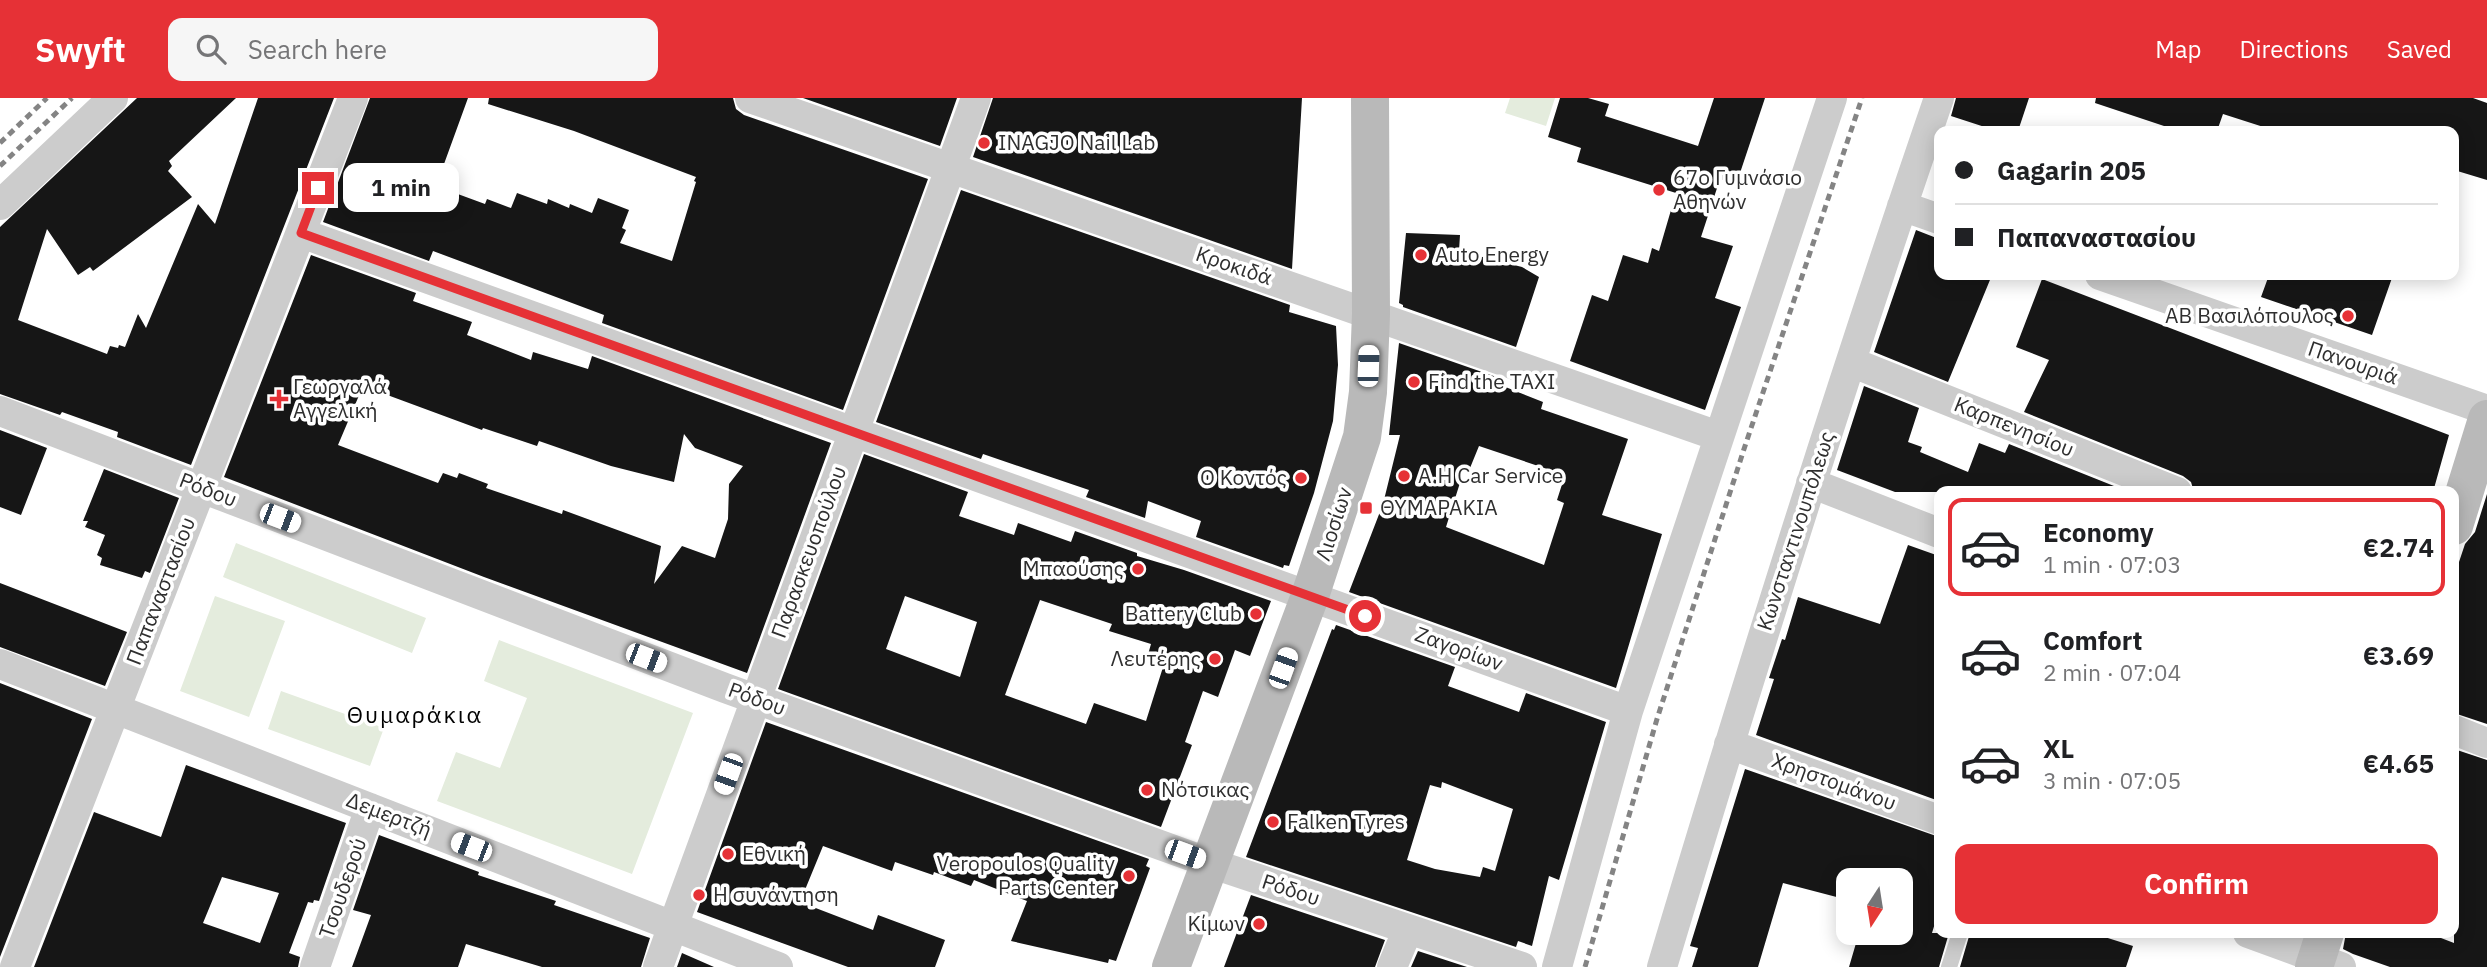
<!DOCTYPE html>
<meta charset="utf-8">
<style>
:root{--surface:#fff;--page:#f6f6f6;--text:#202124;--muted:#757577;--line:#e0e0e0;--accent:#e63136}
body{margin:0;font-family:"IBM Plex Sans",sans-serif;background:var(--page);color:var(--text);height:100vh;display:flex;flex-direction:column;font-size:26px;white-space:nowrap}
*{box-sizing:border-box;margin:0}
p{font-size:23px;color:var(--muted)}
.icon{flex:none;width:38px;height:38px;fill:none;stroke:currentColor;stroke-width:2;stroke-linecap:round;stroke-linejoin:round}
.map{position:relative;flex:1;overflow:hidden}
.drawer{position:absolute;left:1934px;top:388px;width:525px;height:452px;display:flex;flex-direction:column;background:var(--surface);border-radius:14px;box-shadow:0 4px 18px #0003}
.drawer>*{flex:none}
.hud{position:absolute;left:1934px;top:28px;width:525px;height:154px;border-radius:14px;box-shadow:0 4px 18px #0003;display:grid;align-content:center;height:154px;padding:0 21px;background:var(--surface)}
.needle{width:46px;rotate:192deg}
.fabs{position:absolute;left:1836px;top:770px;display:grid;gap:14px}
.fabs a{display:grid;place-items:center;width:77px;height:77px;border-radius:14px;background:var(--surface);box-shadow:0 4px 18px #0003;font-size:35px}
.end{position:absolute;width:32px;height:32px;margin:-16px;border:9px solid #e63136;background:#fff;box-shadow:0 0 0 4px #fff}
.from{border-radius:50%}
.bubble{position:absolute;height:49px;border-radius:14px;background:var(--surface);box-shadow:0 4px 18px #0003;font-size:23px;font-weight:700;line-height:49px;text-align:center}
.car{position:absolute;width:21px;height:42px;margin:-21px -10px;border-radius:9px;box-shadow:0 0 5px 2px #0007;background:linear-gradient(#fff 24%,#345 0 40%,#fff 0 76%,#345 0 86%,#fff 0)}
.hud b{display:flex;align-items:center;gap:24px;height:66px;font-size:26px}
.hud b+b{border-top:2px solid var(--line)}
.hud i{width:18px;height:18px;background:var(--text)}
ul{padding:12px 0 0;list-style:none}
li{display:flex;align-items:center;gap:21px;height:98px;margin:0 14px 10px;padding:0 7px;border:4px solid transparent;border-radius:14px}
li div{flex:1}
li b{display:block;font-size:26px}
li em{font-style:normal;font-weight:700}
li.current{border-color:var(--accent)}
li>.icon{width:63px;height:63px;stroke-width:1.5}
.cta{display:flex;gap:14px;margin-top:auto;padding:14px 21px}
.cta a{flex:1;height:80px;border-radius:14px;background:var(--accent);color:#fff;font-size:28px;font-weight:700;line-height:80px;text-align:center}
header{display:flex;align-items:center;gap:42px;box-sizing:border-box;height:98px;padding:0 35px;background:var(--accent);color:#fff}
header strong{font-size:33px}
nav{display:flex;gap:38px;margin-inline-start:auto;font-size:24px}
.search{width:490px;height:63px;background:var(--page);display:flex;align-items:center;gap:18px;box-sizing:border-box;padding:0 24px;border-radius:14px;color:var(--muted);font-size:26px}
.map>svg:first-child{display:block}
.green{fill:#e4ecdd}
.building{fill:#161616;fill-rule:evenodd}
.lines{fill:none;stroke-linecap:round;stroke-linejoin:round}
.service{stroke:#ccc;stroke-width:16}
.minor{stroke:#ccc;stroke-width:30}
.secondary{stroke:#b9b9b9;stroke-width:38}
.rail{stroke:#848484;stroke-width:5;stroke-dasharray:7 5;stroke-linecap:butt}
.route{stroke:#e63136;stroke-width:9}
.poi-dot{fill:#e63136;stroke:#fff;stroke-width:2.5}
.labels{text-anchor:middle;stroke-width:7;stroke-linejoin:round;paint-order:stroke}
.poi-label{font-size:21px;fill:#2f2f2f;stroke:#fff;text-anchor:start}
.street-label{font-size:21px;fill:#2f2f2f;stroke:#fff}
.neighbourhood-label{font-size:23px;letter-spacing:2px;fill:#000;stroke:#fff}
</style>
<header>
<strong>Swyft</strong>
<div class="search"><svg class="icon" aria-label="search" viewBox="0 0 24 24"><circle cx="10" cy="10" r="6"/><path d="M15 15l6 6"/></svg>Search here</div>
<nav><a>Map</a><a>Directions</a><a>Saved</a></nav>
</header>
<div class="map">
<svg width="2487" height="869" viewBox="0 0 2487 869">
<rect width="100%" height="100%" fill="#fff"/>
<path class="green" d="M 1510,0 L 1555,0 L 1546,28 L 1505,15 Z
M 236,445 L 426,520 L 412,555 L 223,479 Z
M 215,498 L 285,523 L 249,619 L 180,593 Z
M 499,542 L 693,615 L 632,776 L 437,703 L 456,654 L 500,670 L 527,600 L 484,583 Z
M 281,593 L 384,630 L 370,668 L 268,631 Z"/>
<path class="building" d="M 137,0 L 236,0 L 169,63 L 172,68 L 168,73 L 192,99 L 93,173 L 90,169 L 78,177 L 47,131 L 18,222 L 107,256 L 110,248 L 118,250 L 119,247 L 125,249 L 138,216 L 146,230 L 198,106 L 215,126 L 258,0 L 334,0 L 191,367 L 117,339 L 118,334 L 62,314 L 60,317 L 0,296 L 0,129 Z
M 370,0 L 468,0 L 436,88 L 485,106 L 487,101 L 511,110 L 517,95 L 547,106 L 548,101 L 569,110 L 570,106 L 592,115 L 598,100 L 629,112 L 622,130 L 626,132 L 620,145 L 672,163 L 696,84 L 694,83 L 696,79 L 574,33 L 488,6 L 489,0 L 733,0 L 736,11 L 744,17 L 928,81 L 843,312 L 602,225 L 604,217 L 433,153 L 429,163 L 323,124 Z
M 803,0 L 957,0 L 940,48 Z
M 993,0 L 1302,0 L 1292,171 L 973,59 Z
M 1560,0 L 1588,0 L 1609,6 L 1605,18 L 1698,48 L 1714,0 L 1765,0 L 1736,87 L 1720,81 L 1701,139 L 1733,148 L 1715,200 L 1741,209 L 1705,312 L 1570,263 L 1592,197 L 1608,203 L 1623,157 L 1648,165 L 1652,150 L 1659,153 L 1676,95 L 1577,64 L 1581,50 L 1548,39 Z
M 1956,0 L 2029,0 L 2018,33 L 1997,33 L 1951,18 Z
M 2096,0 L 2473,0 L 2487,5 L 2487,82 L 2454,72 L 2454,33 L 2276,33 L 2223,16 L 2217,33 L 2179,33 L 2095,5 Z
M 961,92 L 1290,207 L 1289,214 L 1336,228 L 1338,267 L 1333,323 L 1314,395 L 1289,468 L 1284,467 L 1283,470 L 1196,439 L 1201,423 L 1148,403 L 1145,420 L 1086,399 L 1089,392 L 983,356 L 981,361 L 876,324 Z
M 1916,132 L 1939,141 L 1939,177 L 1992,177 L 1948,284 L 1874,254 Z
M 1406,135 L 1460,137 L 1459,153 L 1522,169 L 1539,179 L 1516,249 L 1403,209 L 1403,207 L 1399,205 Z
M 311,157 L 416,195 L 413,203 L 472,224 L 467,237 L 531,262 L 533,254 L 588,271 L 592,258 L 831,345 L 747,575 L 484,479 L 224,379 ZM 363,288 L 482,332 L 483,330 L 537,348 L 539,343 L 611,368 L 674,384 L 684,336 L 695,350 L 743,368 L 729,386 L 728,421 L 715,460 L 682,448 L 654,486 L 661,448 L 563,412 L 562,416 L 486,390 L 488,386 L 459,375 L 457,380 L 443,375 L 438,385 L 338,347 Z
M 2269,177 L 2393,177 L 2372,237 L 2261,199 Z
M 2042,181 L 2449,337 L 2433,394 L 2194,394 L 2191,384 L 2183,378 L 2024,314 L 2049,262 L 2016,249 Z
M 1399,245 L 1505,282 L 1503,288 L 1543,304 L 1541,311 L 1628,341 L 1602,417 L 1662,436 L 1616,590 L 1349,494 L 1383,406 L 1400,337 L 1389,337 ZM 1479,348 L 1565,377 L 1557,402 L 1564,405 L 1544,467 L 1446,429 L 1465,369 L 1470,370 Z
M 1864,288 L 1919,310 L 1908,344 L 1922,349 L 1920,354 L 1968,374 L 1979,345 L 2005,355 L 2009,346 L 2129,394 L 1895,394 L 1837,372 Z
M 0,332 L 47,350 L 21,417 L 0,409 Z
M 864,356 L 968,394 L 959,418 L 1014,437 L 1018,425 L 1071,444 L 1075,433 L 1137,455 L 1137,458 L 1184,472 L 1271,503 L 1250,558 L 1235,552 L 1218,599 L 1203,593 L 1185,644 L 1192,647 L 1161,729 L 778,591 ZM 905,498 L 977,524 L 960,579 L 886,551 ZM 1040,502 L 1112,526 L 1109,533 L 1151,546 L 1147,560 L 1164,566 L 1146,623 L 1094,605 L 1086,626 L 1005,597 Z
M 104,371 L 179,400 L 150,475 L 145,473 L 142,480 L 100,467 L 102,460 L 97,457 L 105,437 L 85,429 L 88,423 L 83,423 Z
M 2487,396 L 2487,626 L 2454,615 L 2454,479 L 2465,446 L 2475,434 Z
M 1908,447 L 1939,458 L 1939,703 L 1756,637 L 1774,581 L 1769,580 L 1782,541 L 1785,542 L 1798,499 L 1880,526 Z
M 0,485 L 127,534 L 105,588 L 0,549 Z
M 1336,527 L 1455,569 L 1448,588 L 1519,614 L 1526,595 L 1606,624 L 1559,782 L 1549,778 L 1532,848 L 1518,843 L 1516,849 L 1246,759 L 1332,531 L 1334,532 ZM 1442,684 L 1513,711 L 1495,773 L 1483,769 L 1480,779 L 1435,771 L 1407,762 L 1430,687 L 1441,690 Z
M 0,585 L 92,621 L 0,859 Z
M 766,624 L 1149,761 L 1146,768 L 1150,770 L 1116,863 L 1109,861 L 1108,865 L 1011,843 L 1027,803 L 974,782 L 971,788 L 934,774 L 933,777 L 895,764 L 892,773 L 823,748 L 800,804 L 873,832 L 878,817 L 945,842 L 935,869 L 848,869 L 697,814 Z
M 2454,651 L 2487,662 L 2487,869 L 2390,869 L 2353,856 L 2343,851 L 2346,835 L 2428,835 L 2454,845 Z
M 186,667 L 346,725 L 319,803 L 314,802 L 313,805 L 308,804 L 289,855 L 300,859 L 298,869 L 34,869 L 94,714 L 161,739 ZM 222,779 L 279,795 L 260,845 L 203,825 Z
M 1745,671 L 1939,739 L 1939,812 L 1932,835 L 1949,835 L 1939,869 L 1849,869 L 1859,835 L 1900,835 L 1900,782 L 1848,782 L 1848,802 L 1783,785 L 1758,869 L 1692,869 L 1698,850 L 1690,848 Z
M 379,737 L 479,774 L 478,777 L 556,803 L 554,807 L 650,840 L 641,869 L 542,869 L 466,846 L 458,869 L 352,869 L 371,817 L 353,812 Z
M 1251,797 L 1385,842 L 1375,869 L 1224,869 Z
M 1970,835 L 2092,835 L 2133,848 L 2126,869 L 1960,869 Z
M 1418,853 L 1467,869 L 1411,869 Z
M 682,855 L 714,869 L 677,869 Z"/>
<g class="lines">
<path class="service" d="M 1949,869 L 1960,835"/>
<path class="minor" d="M 750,0 L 1718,338
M 0,107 L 113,0
M 1902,108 L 1939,121
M 301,135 L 1628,613
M 2100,177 L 2487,312
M 1851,264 L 2177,394
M 0,313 L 725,590 L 1210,765 L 1522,869
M 1811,385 L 1939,435
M 0,566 L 778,869
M 2454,632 L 2487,645
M 1729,646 L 1939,722
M 2248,835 L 2341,869
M 15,869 L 353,0
M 315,869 L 370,710
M 658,869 L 976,0
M 1392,869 L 1408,831
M 1557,869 L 1628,613 L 1832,0
M 1662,869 C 1749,578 1840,288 1939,0"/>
<path class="secondary" d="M 2454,428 L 2487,321
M 1171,869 L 1310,498 L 1362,339 L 1368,294 L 1371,216 L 1370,0
M 2314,869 L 2325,835"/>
<path class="rail" d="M 0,45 L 47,0
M 0,68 L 72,0
M 1585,869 L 1657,621 L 1745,348 L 1862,0"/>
</g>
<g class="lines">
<path class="route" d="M 318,90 L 301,135 L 1365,518"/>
</g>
<g class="poi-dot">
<circle cx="984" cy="45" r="7"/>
<circle cx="1659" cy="92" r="7"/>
<circle cx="1421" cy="157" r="7"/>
<circle cx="2348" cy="218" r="7"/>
<circle cx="1414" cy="284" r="7"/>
<path d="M275.5 290.5h7v7h7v7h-7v7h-7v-7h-7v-7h7z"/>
<circle cx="1404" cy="378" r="7"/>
<circle cx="1301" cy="380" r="7"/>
<rect x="1359" y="403" width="14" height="14" rx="3.5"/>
<circle cx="1138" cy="471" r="7"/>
<circle cx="1256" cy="516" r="7"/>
<circle cx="1215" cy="561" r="7"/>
<circle cx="1147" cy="692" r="7"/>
<circle cx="1273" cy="724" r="7"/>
<circle cx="728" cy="756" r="7"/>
<circle cx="1129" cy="778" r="7"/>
<circle cx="699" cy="797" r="7"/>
<circle cx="1259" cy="826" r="7"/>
</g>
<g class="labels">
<g class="poi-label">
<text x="998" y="52">INAGJO Nail Lab</text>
<text x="1673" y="87">67ο Γυμνάσιο<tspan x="1673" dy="24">Αθηνών</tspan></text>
<text x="1435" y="164">Auto Energy</text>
<text x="2334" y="225" text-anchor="end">ΑΒ Βασιλόπουλος</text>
<text x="1428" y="291">Find the TAXI</text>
<text x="293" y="296">Γεωργαλά<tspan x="293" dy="24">Αγγελική</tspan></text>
<text x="1418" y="385">A.H Car Service</text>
<text x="1287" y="387" text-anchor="end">Ο Κοντός</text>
<text x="1380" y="417">ΘΥΜΑΡΑΚΙΑ</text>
<text x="1124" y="478" text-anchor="end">Μπαούσης</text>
<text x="1242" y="523" text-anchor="end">Battery Club</text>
<text x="1201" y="568" text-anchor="end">Λευτέρης</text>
<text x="1161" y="699">Νότσικας</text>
<text x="1287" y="731">Falken Tyres</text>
<text x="742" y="763">Εθνική</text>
<text x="1115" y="773" text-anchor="end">Veropoulos Quality<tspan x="1115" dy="24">Parts Center</tspan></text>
<text x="713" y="804">Η συνάντηση</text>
<text x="1245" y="833" text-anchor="end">Κίμων</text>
</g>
<g class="street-label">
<text transform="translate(1234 168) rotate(19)" y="7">Κροκιδά</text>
<text transform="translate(2353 265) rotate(19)" y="7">Πανουριά</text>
<text transform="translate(2014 329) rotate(22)" y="7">Καρπενησίου</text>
<text transform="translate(208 392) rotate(21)" y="7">Ρόδου</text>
<text transform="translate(1334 426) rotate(-72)" y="7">Λιοσίων</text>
<text transform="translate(1796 433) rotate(-72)" y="7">Κωνσταντινουπόλεως</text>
<text transform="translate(809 454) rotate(-70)" y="7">Παρασκευοπούλου</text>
<text transform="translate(161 493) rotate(-69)" y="7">Παπαναστασίου</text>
<text transform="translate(1459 551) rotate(20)" y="7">Ζαγορίων</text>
<text transform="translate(757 601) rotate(20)" y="7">Ρόδου</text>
<text transform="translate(1834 684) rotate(20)" y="7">Χρηστομάνου</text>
<text transform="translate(389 717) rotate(21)" y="7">Δεμερτζή</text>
<text transform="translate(343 790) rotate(-71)" y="7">Τσουδερού</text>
<text transform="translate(1291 792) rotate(18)" y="7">Ρόδου</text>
</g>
<g class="neighbourhood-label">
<text x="415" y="625">Θυμαράκια</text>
</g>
</g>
</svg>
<div class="fabs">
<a><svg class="needle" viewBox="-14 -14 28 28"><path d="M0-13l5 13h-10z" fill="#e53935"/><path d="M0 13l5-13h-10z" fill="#757577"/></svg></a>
</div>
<i class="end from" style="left:1365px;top:518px"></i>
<i class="end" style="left:318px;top:90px"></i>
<div class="bubble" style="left:343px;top:65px;width:116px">1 min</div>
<i class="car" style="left:1368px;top:268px;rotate:2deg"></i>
<i class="car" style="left:280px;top:420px;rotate:111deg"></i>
<i class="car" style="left:646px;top:560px;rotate:111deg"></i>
<i class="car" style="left:1283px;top:570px;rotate:20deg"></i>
<i class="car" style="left:728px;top:676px;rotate:200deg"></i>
<i class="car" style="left:471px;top:749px;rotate:291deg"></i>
<i class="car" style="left:1185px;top:756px;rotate:110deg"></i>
<div class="hud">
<b><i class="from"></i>Gagarin 205</b>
<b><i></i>Παπαναστασίου</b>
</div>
<section class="drawer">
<ul>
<li class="current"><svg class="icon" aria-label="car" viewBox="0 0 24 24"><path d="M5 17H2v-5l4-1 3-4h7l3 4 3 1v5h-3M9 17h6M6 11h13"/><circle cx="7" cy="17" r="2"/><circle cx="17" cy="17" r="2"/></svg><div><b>Economy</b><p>1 min · 07:03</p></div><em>€2.74</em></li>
<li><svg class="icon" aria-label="car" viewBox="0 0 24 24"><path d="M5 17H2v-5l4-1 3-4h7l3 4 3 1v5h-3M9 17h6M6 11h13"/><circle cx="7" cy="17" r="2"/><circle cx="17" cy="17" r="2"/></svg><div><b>Comfort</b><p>2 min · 07:04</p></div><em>€3.69</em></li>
<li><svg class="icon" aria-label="car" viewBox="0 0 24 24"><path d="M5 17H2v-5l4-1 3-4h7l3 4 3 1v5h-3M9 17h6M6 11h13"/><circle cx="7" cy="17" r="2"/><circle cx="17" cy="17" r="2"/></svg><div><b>XL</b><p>3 min · 07:05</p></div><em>€4.65</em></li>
</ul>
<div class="cta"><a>Confirm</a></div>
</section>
</div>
